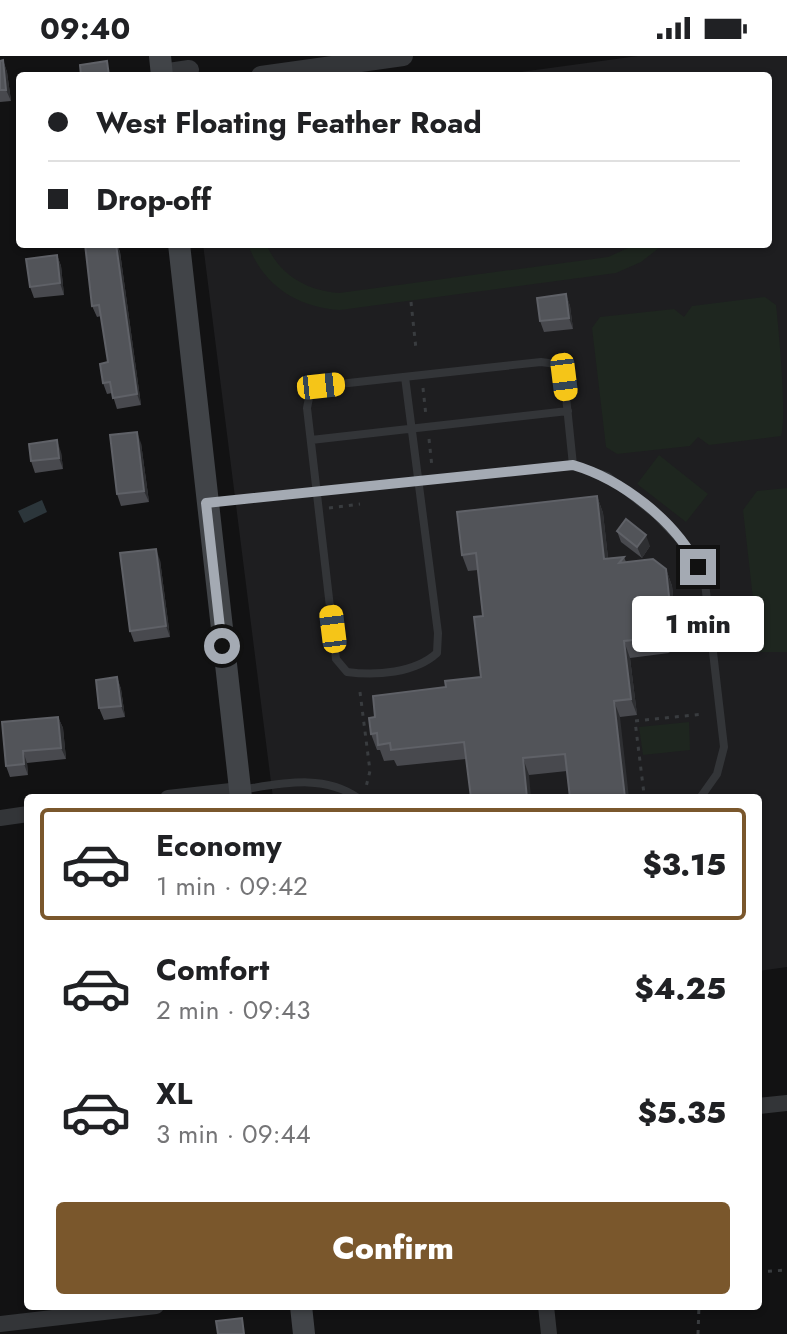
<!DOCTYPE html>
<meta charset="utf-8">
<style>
:root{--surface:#fff;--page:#f2f2f2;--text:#202124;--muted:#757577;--line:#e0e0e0;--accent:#7a572c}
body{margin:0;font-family:Jost,sans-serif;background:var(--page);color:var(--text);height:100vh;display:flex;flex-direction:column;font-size:30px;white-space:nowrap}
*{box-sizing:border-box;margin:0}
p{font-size:26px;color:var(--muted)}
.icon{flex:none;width:44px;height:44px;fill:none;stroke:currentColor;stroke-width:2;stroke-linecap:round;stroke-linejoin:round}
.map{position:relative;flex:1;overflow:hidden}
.side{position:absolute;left:24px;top:738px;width:738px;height:516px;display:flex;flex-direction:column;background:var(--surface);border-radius:8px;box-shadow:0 2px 6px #0004}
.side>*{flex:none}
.hud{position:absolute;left:16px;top:16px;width:756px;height:176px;border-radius:8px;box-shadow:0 2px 6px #0004;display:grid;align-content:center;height:176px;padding:0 32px;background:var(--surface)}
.end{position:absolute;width:36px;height:36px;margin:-18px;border:10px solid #a4aab3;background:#111;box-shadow:0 0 0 4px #111}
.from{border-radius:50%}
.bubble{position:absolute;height:56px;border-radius:8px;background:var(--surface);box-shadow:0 2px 6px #0004;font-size:26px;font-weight:800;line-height:56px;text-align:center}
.car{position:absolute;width:24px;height:48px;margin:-24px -12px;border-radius:10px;box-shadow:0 0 6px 2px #0007;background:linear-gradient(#f5c518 24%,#345 0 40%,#f5c518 0 76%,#345 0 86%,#f5c518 0)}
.hud b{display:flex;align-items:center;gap:28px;height:76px;font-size:30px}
.hud b+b{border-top:2px solid var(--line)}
.hud i{width:20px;height:20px;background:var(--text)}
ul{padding:14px 0 0;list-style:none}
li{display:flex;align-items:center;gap:24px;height:112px;margin:0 16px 12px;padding:0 16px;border:4px solid transparent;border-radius:8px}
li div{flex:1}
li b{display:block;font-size:30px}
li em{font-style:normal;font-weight:800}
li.selected{border-color:var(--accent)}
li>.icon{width:72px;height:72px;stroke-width:1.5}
.cta{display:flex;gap:16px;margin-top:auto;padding:16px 32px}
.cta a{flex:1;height:92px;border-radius:8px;background:var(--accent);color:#fff;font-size:32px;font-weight:800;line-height:92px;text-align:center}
.status{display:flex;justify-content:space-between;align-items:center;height:56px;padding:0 40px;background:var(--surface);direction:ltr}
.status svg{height:22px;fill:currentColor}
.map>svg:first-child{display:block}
.built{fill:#1e1e20}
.green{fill:#1e261f}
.water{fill:#2c363b}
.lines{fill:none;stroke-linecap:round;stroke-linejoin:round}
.path{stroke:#393c3f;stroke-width:3;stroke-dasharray:4 6;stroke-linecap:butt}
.service{stroke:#333538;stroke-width:8}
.minor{stroke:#333538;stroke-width:16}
.tertiary{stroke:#333538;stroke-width:20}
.secondary{stroke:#414448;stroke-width:22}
.wall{fill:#48494e}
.shaded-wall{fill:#2e2f32}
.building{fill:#525459;stroke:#5f6167;stroke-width:2}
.route{stroke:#a4aab3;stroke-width:10}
</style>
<div class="status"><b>09:40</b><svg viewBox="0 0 49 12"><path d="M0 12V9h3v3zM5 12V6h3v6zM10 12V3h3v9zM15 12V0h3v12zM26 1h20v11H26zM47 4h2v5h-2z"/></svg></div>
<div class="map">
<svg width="787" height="1278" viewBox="0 0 787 1278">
<rect width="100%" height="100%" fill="#121213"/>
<path class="built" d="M 638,0 L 787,0 L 787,911 L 758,915 L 758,742 L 273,742 L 203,188 L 768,188 L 768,20 L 492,20 Z"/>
<path class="green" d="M 248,188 L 266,188 C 280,219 305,234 339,237 L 608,201 L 637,188 L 664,188 L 641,206 L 616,217 L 340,254 C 298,252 262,229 248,188 Z
M 765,241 L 776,249 C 779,277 787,360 781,380 L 709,389 L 698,381 L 690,390 L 617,398 L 606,391 L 592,272 L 600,261 L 674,253 L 684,261 L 692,250 Z
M 659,399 L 708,438 L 686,466 L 637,428 Z
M 787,432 L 787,596 L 759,596 L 743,454 L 757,435 Z
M 689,666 L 690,694 L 643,699 L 639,671 Z"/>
<path class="water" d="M 42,444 L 47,456 L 24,467 L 18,455 Z"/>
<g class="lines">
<path class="path" d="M 411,246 L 416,293
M 423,332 L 426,360
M 429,383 L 432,411
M 329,452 L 360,448
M 360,636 L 370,715 L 366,731
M 649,742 L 644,738 L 635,665 L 704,658
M 758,1216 L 787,1214
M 698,1278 L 699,1250"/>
<path class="service" d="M 405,321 L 438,577 L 437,597 C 415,617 376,620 347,616 L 336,603 L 307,352 L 310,337 L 321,330 L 541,306 L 556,308 L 564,321 L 573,409
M 311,384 L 568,355
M 209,447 L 573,409 L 607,420 L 656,459 L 690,495 L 705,527 L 724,691 L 717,718 L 700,742
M 240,734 C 280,728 323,717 358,742"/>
<path class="minor" d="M 168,742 L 240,734
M 0,762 L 28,758
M 758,1050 L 787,1047
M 546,1250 L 549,1278
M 0,1268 L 156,1250"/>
<path class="tertiary" d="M 162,18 L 189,14
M 261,20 L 403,0"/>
<path class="secondary" d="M 160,0 L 162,20
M 179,188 L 241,742
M 301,1250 L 304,1278"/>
</g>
<path class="wall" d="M 3,4 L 7,16 L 11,45 L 0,46 L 0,5 Z
M 85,188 L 117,188 L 120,196 L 141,349 L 117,353 L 112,337 L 107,338 L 103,327 L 108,306 L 101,260 L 97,261 L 92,250 Z
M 57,199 L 61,210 L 64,239 L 34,242 L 30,231 Z
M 566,238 L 570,250 L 573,273 L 544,276 L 540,265 Z
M 141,387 L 149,446 L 121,450 L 117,438 Z
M 61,396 L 63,413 L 35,417 L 31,405 Z
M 597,440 L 603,457 L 608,502 L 624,501 L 626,506 L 666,513 L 672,530 L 678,585 L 669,597 L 630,602 L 637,659 L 620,661 L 567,715 L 529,719 L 466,703 L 397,710 L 394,704 L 384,705 L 380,694 L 377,694 L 371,678 L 375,661 L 446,631 L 481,621 L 483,560 L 478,514 L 468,515 L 462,499 Z
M 617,475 L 650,490 L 642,502 L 621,486 Z
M 160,504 L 170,581 L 134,586 L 130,575 Z
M 117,621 L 121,633 L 125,661 L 104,664 L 99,652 Z
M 58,661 L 63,672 L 66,703 L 27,707 L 28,719 L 10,721 L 6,710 Z"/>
<path class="shaded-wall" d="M 3,4 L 7,16 L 11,45 L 6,34 Z
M 116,188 L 120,196 L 141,349 L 137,338 Z
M 57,199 L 61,210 L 64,239 L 60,227 Z
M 566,238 L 570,250 L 573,273 L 569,262 Z
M 137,376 L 141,387 L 149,446 L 144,435 Z
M 57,384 L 61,396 L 63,413 L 59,402 Z
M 597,440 L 603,457 L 610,520 L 604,503 Z
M 646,479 L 650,490 L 642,502 L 637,491 Z
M 156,493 L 160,504 L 170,581 L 166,570 Z
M 666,513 L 672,530 L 678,585 L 669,597 L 662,581 Z
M 624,585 L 630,602 L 637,659 L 631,643 Z
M 117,621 L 121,633 L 125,661 L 121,650 Z
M 614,645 L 620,661 L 629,742 L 625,742 Z
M 58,661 L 63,672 L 66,703 L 61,692 Z
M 23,695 L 27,707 L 28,719 L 24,708 Z
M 523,702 L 529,719 L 531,742 L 527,742 Z"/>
<path class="building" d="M 3,4 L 6,34 L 0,34 L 0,5 Z
M 107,5 L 109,20 L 81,20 L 80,9 Z
M 85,188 L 116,188 L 137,338 L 113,342 L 110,326 L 103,327 L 100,308 L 108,306 L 99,249 L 92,250 Z
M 57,199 L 60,227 L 30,231 L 26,203 Z
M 566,238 L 569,262 L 540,265 L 537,242 Z
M 137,376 L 144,435 L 117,438 L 110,379 Z
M 57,384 L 59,402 L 31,405 L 29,388 Z
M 597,440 L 604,503 L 624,501 L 619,507 L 653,503 L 666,513 L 672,568 L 662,581 L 624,585 L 631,643 L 614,645 L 625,742 L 570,742 L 565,698 L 523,702 L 527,742 L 471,742 L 464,686 L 391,694 L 390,687 L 378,689 L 377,677 L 371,678 L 369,662 L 375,661 L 373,640 L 446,631 L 445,625 L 481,621 L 474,561 L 483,560 L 476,497 L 462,499 L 457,456 Z
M 626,463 L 646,479 L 637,491 L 617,475 Z
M 156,493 L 166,570 L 130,575 L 120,497 Z
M 117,621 L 121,650 L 99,652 L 96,624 Z
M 58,661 L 61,692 L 23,695 L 24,708 L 6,710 L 2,666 Z
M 242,1262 L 244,1278 L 218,1278 L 216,1265 Z"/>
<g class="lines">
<path class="route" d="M 222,590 L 206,447 L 573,409 C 621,423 676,465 698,511"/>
</g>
</svg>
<i class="end from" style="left:222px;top:590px"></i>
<i class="end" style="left:698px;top:511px"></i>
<div class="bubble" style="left:632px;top:540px;width:132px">1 min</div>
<i class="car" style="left:564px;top:321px;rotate:173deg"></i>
<i class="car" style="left:321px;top:330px;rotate:84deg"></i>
<i class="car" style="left:333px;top:573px;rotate:353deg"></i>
<div class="hud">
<b><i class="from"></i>West Floating Feather Road</b>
<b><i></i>Drop-off</b>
</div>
<section class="side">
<ul>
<li class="selected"><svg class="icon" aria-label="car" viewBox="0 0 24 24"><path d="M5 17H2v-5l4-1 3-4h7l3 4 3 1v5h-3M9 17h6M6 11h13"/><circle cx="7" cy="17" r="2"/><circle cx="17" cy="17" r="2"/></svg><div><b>Economy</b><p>1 min · 09:42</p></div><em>$3.15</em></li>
<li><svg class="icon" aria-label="car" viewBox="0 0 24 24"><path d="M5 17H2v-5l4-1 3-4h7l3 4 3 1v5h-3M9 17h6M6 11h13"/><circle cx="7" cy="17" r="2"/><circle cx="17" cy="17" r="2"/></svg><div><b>Comfort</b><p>2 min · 09:43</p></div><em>$4.25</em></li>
<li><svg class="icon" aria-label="car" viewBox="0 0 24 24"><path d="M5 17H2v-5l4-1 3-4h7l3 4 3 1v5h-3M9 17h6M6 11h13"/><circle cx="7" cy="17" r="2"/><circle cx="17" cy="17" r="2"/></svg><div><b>XL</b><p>3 min · 09:44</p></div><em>$5.35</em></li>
</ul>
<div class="cta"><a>Confirm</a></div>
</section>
</div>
